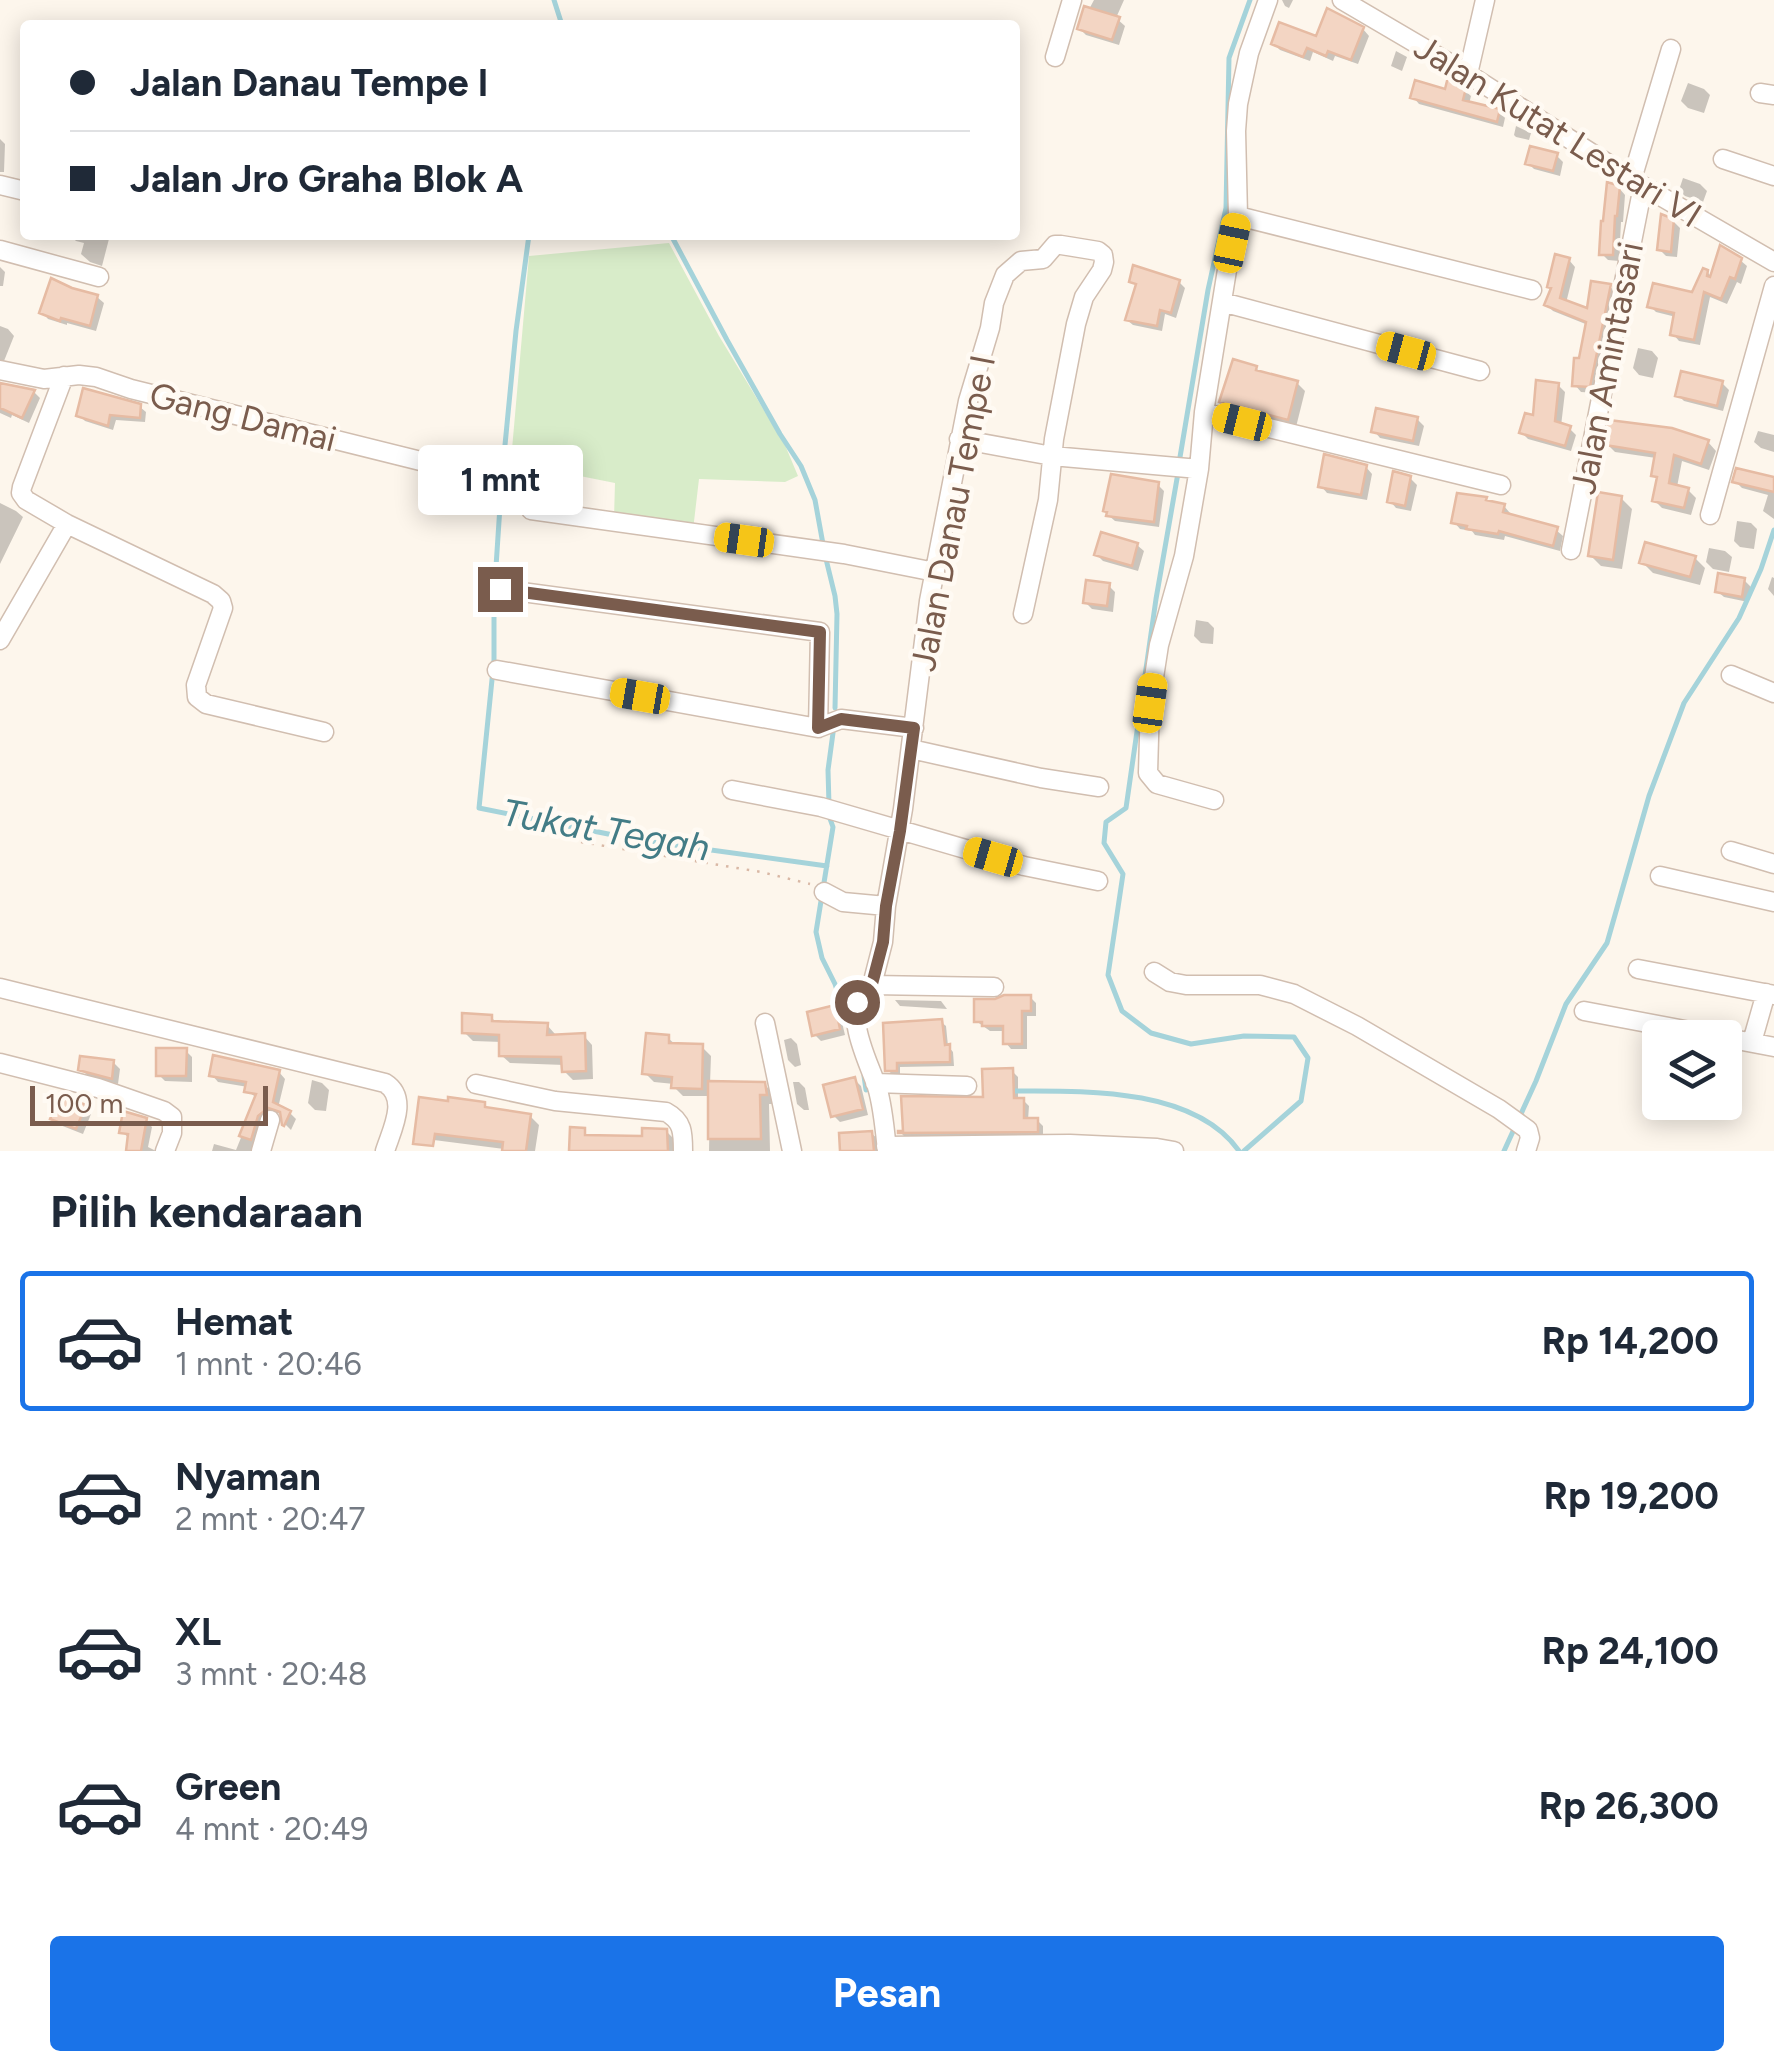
<!DOCTYPE html>
<html lang="id">
<meta charset="utf-8">
<style>
:root{--surface:#fff;--page:#f6f6f7;--text:#1f2937;--muted:#747a83;--line:#e0e1e3;--accent:#1a73e8}
body{margin:0;font-family:Figtree,sans-serif;background:var(--page);color:var(--text);height:100vh;display:flex;flex-direction:column;font-size:38px;white-space:nowrap}
*{box-sizing:border-box;margin:0}
p{font-size:32px;color:var(--muted)}
.icon{flex:none;width:55px;height:55px;fill:none;stroke:currentColor;stroke-width:2;stroke-linecap:round;stroke-linejoin:round}
.map{position:relative;height:1151px;overflow:hidden}
.sheet{display:flex;flex-direction:column;background:var(--surface);flex:1}
.sheet>*{flex:none}
.banner{position:absolute;left:20px;top:20px;width:1000px;height:220px;border-radius:10px;box-shadow:0 5px 25px #0003;display:grid;align-content:center;height:220px;padding:0 50px;background:var(--surface)}
.controls{position:absolute;left:1642px;top:1020px;display:grid;gap:20px}
.controls a{display:grid;place-items:center;width:100px;height:100px;border-radius:10px;background:var(--surface);box-shadow:0 5px 25px #0003;font-size:50px}
.scale{position:absolute;left:30px;bottom:25px;width:238px;box-sizing:border-box;padding-left:10px;border:5px solid #7a5c4d;border-top:0;font-size:28px;line-height:35px;white-space:nowrap;color:#7a5c4d;-webkit-text-stroke:8px #fffaf3;paint-order:stroke}
.end{position:absolute;width:45px;height:45px;margin:-22px;border:12px solid #7a5c4d;background:#fff;box-shadow:0 0 0 5px #fff}
.from{border-radius:50%}
.bubble{position:absolute;height:70px;border-radius:10px;background:var(--surface);box-shadow:0 5px 25px #0003;font-size:32px;font-weight:700;line-height:70px;text-align:center}
.car{position:absolute;width:30px;height:60px;margin:-30px -15px;border-radius:12px;box-shadow:0 0 8px 2px #0007;background:linear-gradient(#f5c518 24%,#345 0 40%,#f5c518 0 76%,#345 0 86%,#f5c518 0)}
.banner b{display:flex;align-items:center;gap:35px;height:95px;font-size:38px}
.banner b+b{border-top:2px solid var(--line)}
.banner i{width:25px;height:25px;background:var(--text)}
ul{padding:0;list-style:none}
li{display:flex;align-items:center;gap:30px;height:140px;margin:0 20px 15px;padding:0 30px;border:5px solid transparent;border-radius:10px}
li div{flex:1}
li b{display:block;font-size:38px}
li em{font-style:normal;font-weight:700}
li.selected{border-color:var(--accent)}
li>.icon{width:90px;height:90px;stroke-width:1.5}
h2{padding:0 50px;font-size:45px;line-height:120px}
.button{display:flex;gap:20px;margin-top:auto;padding:20px 50px}
.button a{flex:1;height:115px;border-radius:10px;background:var(--accent);color:#fff;font-size:40px;font-weight:700;line-height:115px;text-align:center}
.map>svg:first-child{display:block}
.green{fill:#d8ecc9}
.shadow{fill:#0003}
.lines{fill:none;stroke-linecap:round;stroke-linejoin:round}
.stream{stroke:#a5d3da;stroke-width:5}
.building{fill:#f3d5c3;stroke:#e6bba3;stroke-width:2.5}
.minor-casing{stroke:#d1beb0;stroke-width:21}
.path{stroke:#d9b8a5;stroke-width:2.5;stroke-dasharray:2.5 8;stroke-linecap:butt}
.minor{stroke:#fff;stroke-width:18}
.route{stroke:#7a5c4d;stroke-width:12}
.labels{text-anchor:middle;stroke-width:9;stroke-linejoin:round;paint-order:stroke}
.street-label{font-size:35px;fill:#7a5c4d;stroke:#fffaf3}
.water-label{font-size:38px;font-style:italic;fill:#437c86;stroke:#fffaf3}
</style>
<div class="map">
<svg width="1774" height="1151" viewBox="0 0 1774 1151">
<rect width="100%" height="100%" fill="#fdf6ec"/>
<path class="green" d="M 669,243 L 719,336 L 785,445 L 798,476 L 785,482 L 699,479 L 693,530 L 614,518 L 615,483 L 565,473 L 510,472 L 529,256 Z"/>
<path class="shadow" d="M 1094,0 L 1124,0 L 1116,18 L 1125,26 L 1119,45 L 1086,35 L 1079,28 Z
M 1282,0 L 1293,0 L 1289,8 L 1285,6 Z
M 1363,29 L 1369,36 L 1358,64 L 1335,56 L 1333,61 L 1313,52 L 1310,61 L 1280,50 L 1274,44 L 1318,39 Z
M 1396,51 L 1407,57 L 1402,71 L 1391,66 Z
M 1688,83 L 1704,89 L 1710,95 L 1704,113 L 1688,108 L 1681,101 Z
M 1464,90 L 1471,96 L 1469,104 L 1499,111 L 1505,118 L 1503,127 L 1419,104 L 1413,97 Z
M 1516,126 L 1531,133 L 1529,140 L 1516,137 L 1514,135 Z
M 0,139 L 5,144 L 4,172 L 0,172 Z
M 1557,156 L 1563,162 L 1560,176 L 1534,169 L 1528,163 Z
M 1683,178 L 1700,184 L 1707,191 L 1703,202 L 1685,196 L 1679,190 Z
M 1619,188 L 1625,195 L 1623,222 L 1621,222 L 1619,261 L 1608,260 L 1602,254 Z
M 1673,221 L 1680,228 L 1677,257 L 1666,256 L 1659,249 Z
M 70,235 L 110,235 L 102,266 L 90,262 L 81,254 L 84,243 L 76,241 Z
M 1569,260 L 1575,267 L 1566,303 L 1589,312 L 1609,286 L 1616,292 L 1596,393 L 1581,392 L 1575,385 L 1588,325 L 1553,311 L 1547,305 Z
M 1740,260 L 1747,266 L 1741,284 L 1737,282 L 1727,304 L 1710,297 L 1700,345 L 1679,341 L 1673,334 L 1676,317 L 1656,312 L 1650,306 L 1694,295 L 1707,272 L 1712,277 Z
M 0,267 L 5,272 L 3,286 L 0,286 Z
M 1131,281 L 1179,282 L 1185,288 L 1176,318 L 1165,314 L 1162,331 L 1133,325 L 1127,320 L 1138,287 Z
M 97,297 L 104,303 L 96,331 L 67,323 L 67,325 L 48,319 L 42,312 Z
M 0,326 L 8,329 L 14,336 L 4,361 L 0,360 Z
M 1638,348 L 1652,351 L 1658,358 L 1653,378 L 1639,375 L 1633,368 Z
M 1256,368 L 1262,374 L 1297,383 L 1305,391 L 1296,427 L 1231,410 L 1222,402 Z
M 1722,383 L 1729,390 L 1723,411 L 1684,401 L 1678,395 Z
M 1558,385 L 1565,392 L 1561,426 L 1569,428 L 1576,435 L 1571,451 L 1528,439 L 1521,432 L 1535,418 Z
M 0,391 L 34,392 L 40,398 L 29,423 L 12,415 L 11,418 L 0,413 Z
M 140,407 L 146,412 L 145,422 L 116,420 L 113,430 L 85,421 L 79,415 Z
M 1417,419 L 1424,426 L 1419,446 L 1380,438 L 1374,431 Z
M 1758,431 L 1774,435 L 1774,452 L 1761,448 L 1754,442 Z
M 1708,442 L 1716,451 L 1709,470 L 1682,461 L 1677,487 L 1688,490 L 1696,498 L 1691,515 L 1662,508 L 1654,500 L 1659,481 L 1654,475 L 1656,458 L 1615,452 L 1607,444 Z
M 1366,467 L 1372,474 L 1367,500 L 1327,493 L 1321,486 Z
M 1410,478 L 1417,485 L 1411,511 L 1396,508 L 1390,501 Z
M 1774,479 L 1774,519 L 1763,511 L 1768,495 L 1742,488 L 1735,481 Z
M 1158,485 L 1164,491 L 1159,527 L 1115,521 L 1108,515 Z
M 1621,498 L 1632,509 L 1622,569 L 1601,566 L 1590,555 Z
M 1486,499 L 1490,503 L 1504,506 L 1510,513 L 1510,516 L 1556,530 L 1563,536 L 1560,551 L 1505,536 L 1504,540 L 1475,535 L 1472,531 L 1460,529 L 1454,522 Z
M 0,503 L 16,511 L 23,517 L 0,564 Z
M 1737,521 L 1751,523 L 1757,529 L 1754,549 L 1740,547 L 1734,541 Z
M 1137,545 L 1144,551 L 1138,571 L 1103,561 L 1097,555 Z
M 1709,548 L 1725,551 L 1732,557 L 1729,572 L 1713,569 L 1706,562 Z
M 1695,558 L 1705,568 L 1700,585 L 1653,573 L 1642,562 Z
M 1772,577 L 1774,578 L 1774,596 L 1768,589 Z
M 1744,580 L 1751,587 L 1748,602 L 1724,597 L 1717,591 Z
M 1109,586 L 1115,592 L 1113,612 L 1092,609 L 1085,602 Z
M 1196,620 L 1208,622 L 1214,628 L 1213,644 L 1201,643 L 1194,636 Z
M 1030,997 L 1036,1003 L 1036,1016 L 1027,1016 L 1027,1049 L 1011,1049 L 1006,1043 L 1006,1031 L 990,1031 L 976,1021 Z
M 895,1000 L 941,1001 L 947,1009 L 900,1006 Z
M 834,1008 L 840,1014 L 845,1035 L 821,1041 L 815,1035 Z
M 491,1017 L 498,1024 L 547,1025 L 555,1034 L 555,1037 L 584,1036 L 592,1045 L 593,1079 L 573,1080 L 564,1071 L 564,1065 L 510,1063 L 501,1055 L 502,1042 L 473,1041 L 464,1032 Z
M 941,1022 L 946,1026 L 948,1046 L 953,1052 L 954,1066 L 900,1067 L 900,1075 L 892,1074 L 887,1070 Z
M 668,1038 L 677,1046 L 702,1047 L 711,1056 L 710,1084 L 764,1084 L 774,1094 L 776,1104 L 769,1104 L 770,1151 L 709,1151 L 710,1096 L 683,1096 L 674,1087 L 674,1084 L 654,1082 L 645,1073 Z
M 791,1038 L 797,1044 L 801,1065 L 795,1067 L 788,1060 L 784,1040 Z
M 186,1051 L 192,1057 L 192,1082 L 165,1081 L 159,1075 Z
M 113,1062 L 120,1069 L 118,1084 L 88,1076 L 81,1069 Z
M 1012,1071 L 1018,1077 L 1018,1100 L 1023,1100 L 1029,1106 L 1028,1120 L 1037,1120 L 1043,1126 L 1043,1137 L 906,1138 L 902,1134 L 905,1134 L 904,1099 L 986,1099 Z
M 279,1072 L 285,1079 L 278,1108 L 290,1113 L 296,1119 L 291,1130 L 284,1123 L 282,1114 L 275,1113 L 266,1118 L 257,1151 L 212,1151 L 214,1144 L 236,1150 L 257,1098 L 247,1091 L 248,1087 L 218,1082 L 212,1075 Z
M 312,1080 L 322,1083 L 329,1090 L 326,1111 L 315,1110 L 308,1103 Z
M 855,1080 L 861,1086 L 868,1115 L 840,1122 L 833,1115 Z
M 793,1082 L 799,1082 L 805,1088 L 809,1110 L 804,1110 L 797,1104 Z
M 484,1104 L 491,1111 L 530,1116 L 539,1125 L 535,1151 L 504,1151 L 504,1149 L 426,1139 Z
M 85,1107 L 91,1114 L 83,1134 L 60,1125 L 53,1118 Z
M 145,1120 L 152,1127 L 148,1147 L 156,1151 L 128,1151 L 129,1138 L 122,1132 Z
M 667,1132 L 673,1138 L 673,1151 L 601,1151 Z
M 871,1133 L 878,1139 L 880,1151 L 843,1151 Z"/>
<g class="lines">
<path class="stream" d="M 554,0 L 562,25
M 529,235 L 516,331 L 502,476 L 494,597 L 494,660 L 479,808 L 638,840 L 827,866
M 671,235 L 727,340 L 780,434 L 801,466 L 815,500 L 823,544
M 1179,463 L 1208,290 L 1226,208 L 1229,58 L 1250,0
M 1178,473 L 1156,599 L 1126,808 L 1106,822 L 1104,843 L 1123,874 L 1108,975 L 1122,1011 L 1151,1033 L 1191,1044 L 1244,1036 L 1294,1037 L 1308,1058 L 1301,1101 L 1244,1151
M 825,555 L 835,596 L 837,614 L 835,708
M 829,805 L 828,770 L 833,733
M 829,816 L 833,827 L 816,932 L 822,958 L 835,984 L 849,1027
M 864,1076 L 866,1090
M 1008,1091 C 1080,1091 1193,1086 1239,1151
M 1504,1151 L 1536,1081 L 1566,1004 L 1607,943 L 1649,796 L 1684,703 L 1739,618 L 1761,569 L 1774,530"/>
</g>
<path class="building" d="M 1084,6 L 1120,17 L 1112,40 L 1077,29 Z
M 1327,8 L 1364,27 L 1351,60 L 1328,51 L 1326,56 L 1307,48 L 1303,57 L 1271,44 L 1279,22 L 1316,36 Z
M 1448,77 L 1466,88 L 1463,100 L 1500,109 L 1497,122 L 1410,98 L 1415,80 L 1445,89 Z
M 1530,146 L 1558,153 L 1553,171 L 1525,164 Z
M 1607,182 L 1620,186 L 1617,216 L 1615,216 L 1613,255 L 1599,255 L 1601,221 L 1603,221 Z
M 1661,214 L 1674,219 L 1671,252 L 1657,250 Z
M 1720,245 L 1742,258 L 1735,279 L 1730,277 L 1721,299 L 1704,292 L 1694,340 L 1670,335 L 1674,313 L 1647,307 L 1653,283 L 1692,292 L 1703,268 L 1708,270 L 1707,276 L 1710,277 Z
M 1555,254 L 1570,258 L 1560,298 L 1587,308 L 1591,281 L 1611,284 L 1590,387 L 1572,386 L 1574,358 L 1579,358 L 1586,322 L 1544,305 L 1551,288 L 1547,287 Z
M 1133,265 L 1180,280 L 1171,313 L 1160,310 L 1157,326 L 1125,320 L 1136,284 L 1129,282 Z
M 51,278 L 72,288 L 98,295 L 90,326 L 61,318 L 60,321 L 39,313 Z
M 1233,359 L 1257,366 L 1256,370 L 1298,381 L 1288,420 L 1219,402 Z
M 1681,371 L 1723,381 L 1717,406 L 1675,396 Z
M 1536,380 L 1559,383 L 1555,421 L 1571,426 L 1565,446 L 1519,433 L 1525,413 L 1533,415 Z
M 0,383 L 35,390 L 22,418 L 0,408 Z
M 83,388 L 141,404 L 140,418 L 110,415 L 108,426 L 76,416 Z
M 1376,408 L 1418,417 L 1413,441 L 1371,432 Z
M 1609,420 L 1672,428 L 1709,440 L 1701,464 L 1674,455 L 1669,483 L 1689,488 L 1684,508 L 1652,501 L 1657,477 L 1651,476 L 1655,453 L 1605,445 Z
M 1324,454 L 1367,465 L 1361,495 L 1318,487 Z
M 1736,468 L 1774,477 L 1774,492 L 1732,482 Z
M 1393,471 L 1411,476 L 1405,506 L 1387,502 Z
M 1111,474 L 1159,482 L 1154,522 L 1106,516 L 1107,512 L 1103,511 Z
M 1598,492 L 1622,496 L 1613,560 L 1588,556 Z
M 1457,493 L 1487,497 L 1486,500 L 1505,504 L 1503,512 L 1558,527 L 1553,546 L 1499,531 L 1498,534 L 1466,529 L 1467,526 L 1451,523 Z
M 1101,532 L 1138,543 L 1132,566 L 1094,555 Z
M 1645,542 L 1696,556 L 1690,577 L 1639,563 Z
M 1718,573 L 1745,578 L 1742,597 L 1715,592 Z
M 1086,580 L 1110,583 L 1107,606 L 1083,603 Z
M 1004,995 L 1031,995 L 1031,1011 L 1022,1011 L 1022,1044 L 1003,1044 L 1003,1026 L 982,1026 L 982,1022 L 974,1022 L 974,999 L 995,999 Z
M 835,1005 L 840,1029 L 812,1036 L 807,1012 Z
M 462,1013 L 492,1015 L 492,1021 L 548,1023 L 547,1035 L 585,1033 L 586,1071 L 562,1072 L 561,1057 L 499,1056 L 499,1035 L 462,1033 Z
M 942,1019 L 945,1045 L 950,1044 L 950,1062 L 897,1063 L 897,1071 L 885,1071 L 883,1023 Z
M 646,1033 L 669,1035 L 669,1043 L 703,1044 L 702,1089 L 671,1088 L 672,1077 L 642,1074 Z
M 156,1048 L 187,1048 L 186,1076 L 156,1076 Z
M 213,1055 L 280,1070 L 273,1102 L 291,1111 L 284,1126 L 282,1125 L 280,1112 L 268,1108 L 258,1116 L 251,1140 L 239,1136 L 256,1094 L 244,1092 L 246,1082 L 209,1076 Z
M 80,1056 L 114,1060 L 112,1079 L 78,1070 Z
M 1013,1068 L 1014,1098 L 1024,1098 L 1024,1118 L 1038,1118 L 1038,1132 L 898,1133 L 898,1131 L 903,1131 L 901,1096 L 983,1097 L 982,1069 Z
M 855,1077 L 863,1109 L 831,1117 L 823,1085 Z
M 708,1081 L 765,1082 L 767,1095 L 760,1095 L 761,1139 L 708,1139 Z
M 60,1095 L 86,1105 L 76,1129 L 50,1119 Z
M 419,1097 L 448,1101 L 448,1097 L 485,1102 L 485,1107 L 531,1114 L 526,1151 L 502,1151 L 503,1142 L 435,1134 L 433,1146 L 413,1144 Z
M 123,1111 L 147,1118 L 141,1151 L 126,1151 L 128,1134 L 119,1133 Z
M 570,1127 L 585,1128 L 585,1135 L 642,1136 L 642,1128 L 667,1129 L 668,1151 L 569,1151 Z
M 872,1131 L 874,1151 L 840,1151 L 839,1133 Z"/>
<g class="lines">
<defs>
<path id="minor" d="M 1342,0 L 1468,74 L 1643,186 L 1774,262
M 1055,57 L 1072,0
M 1468,74 L 1485,0
M 1760,93 L 1774,95
M 1723,159 L 1774,176
M 1632,179 L 1671,49
M 0,185 L 25,191
M 1238,216 L 1532,290
M 0,250 L 99,277
M 1222,302 L 1480,371
M 0,370 L 44,379 L 79,375 L 96,377 L 131,389 L 485,477
M 64,376 L 22,487 L 21,493 L 26,500 L 67,524 L 213,594 L 221,601 L 223,608 L 196,685 L 197,697 L 206,704 L 324,732
M 1204,412 L 1501,485
M 959,439 L 1052,456 L 1199,469
M 531,510 L 844,554 L 935,572
M 1710,515 L 1774,286
M 1571,550 L 1643,186
M 500,589 L 820,632 L 818,728 L 841,719 L 914,728
M 0,640 L 67,524
M 497,670 L 818,728
M 1731,675 L 1774,693
M 911,749 L 1041,778 L 1099,787
M 732,790 L 821,807 L 1024,866 L 1098,881
M 1214,800 L 1157,784 L 1148,773 L 1150,703 L 1159,645 L 1184,556 L 1199,469 L 1204,412 L 1227,270 L 1238,216 L 1236,131 L 1238,104 L 1249,53 L 1268,0
M 1731,851 L 1774,864
M 1660,876 L 1774,902
M 824,892 L 843,902 L 886,906
M 1638,969 L 1774,995
M 1154,972 L 1170,982 L 1186,985 L 1260,985 L 1294,994 L 1357,1026 L 1499,1109 L 1528,1130 L 1530,1138 L 1526,1151
M 872,985 L 994,987
M 0,988 L 385,1083 C 409,1098 392,1129 385,1151
M 1584,1011 L 1774,1047
M 765,1023 L 792,1151
M 1752,1042 L 1766,993
M 0,1063 L 98,1088 L 164,1111 L 172,1117 L 172,1133 L 165,1151
M 875,1083 L 967,1086
M 476,1084 L 555,1101 L 666,1112 C 683,1121 683,1133 683,1151
M 886,1146 L 1070,1144 L 1157,1148 L 1174,1151
M 261,1151 L 270,1120
M 887,1151 C 885,1131 883,1106 877,1087 C 867,1057 838,1007 872,985 L 883,942 L 886,906 L 903,809 L 929,601 L 968,401 L 990,328 L 994,303 L 1005,275 L 1021,261 L 1043,259 L 1055,245 L 1061,245 L 1098,251 L 1103,255 L 1104,262 L 1102,270 L 1084,297 L 1076,324 L 1054,439 L 1048,500 L 1023,614"/>
</defs>
<use href="#minor" class="minor-casing"/>
<path class="path" d="M 581,842 L 761,872 L 810,884"/>
<use href="#minor" class="minor"/>
</g>
<g class="lines">
<path class="route" d="M 500,589 L 820,632 L 818,728 L 841,719 L 914,728 L 900,831 L 886,906 L 883,942 L 872,984 L 864,990 L 857,1002"/>
</g>
<g class="labels">
<g class="street-label">
<text transform="translate(1558 131) rotate(32)" y="12">Jalan Kutat Lestari VI</text>
<text transform="translate(1607 368) rotate(-79)" y="12">Jalan Amintasari</text>
<text transform="translate(243 417) rotate(14)" y="12">Gang Damai</text>
<text transform="translate(953 513) rotate(-79)" y="12">Jalan Danau Tempe I</text>
</g>
<g class="water-label">
<text transform="translate(606 830) rotate(10)" y="13">Tukat Tegah</text>
</g>
</g>
</svg>
<div class="controls">
<a><svg class="icon" aria-label="layers" viewBox="0 0 24 24"><path d="M12 4l9 5-9 5-9-5zM3 14l9 5 9-5"/></svg></a>
</div>
<div class="scale">100 m</div>
<i class="end from" style="left:857px;top:1002px"></i>
<i class="end" style="left:500px;top:589px"></i>
<div class="bubble" style="left:418px;top:445px;width:165px">1 mnt</div>
<i class="car" style="left:1232px;top:243px;rotate:12deg"></i>
<i class="car" style="left:1406px;top:351px;rotate:285deg"></i>
<i class="car" style="left:1242px;top:422px;rotate:284deg"></i>
<i class="car" style="left:744px;top:540px;rotate:278deg"></i>
<i class="car" style="left:640px;top:696px;rotate:280deg"></i>
<i class="car" style="left:1150px;top:703px;rotate:8deg"></i>
<i class="car" style="left:993px;top:857px;rotate:286deg"></i>
<div class="banner">
<b><i class="from"></i>Jalan Danau Tempe I</b>
<b><i></i>Jalan Jro Graha Blok A</b>
</div>
</div>
<section class="sheet">
<h2>Pilih kendaraan</h2>
<ul>
<li class="selected"><svg class="icon" aria-label="car" viewBox="0 0 24 24"><path d="M5 17H2v-5l4-1 3-4h7l3 4 3 1v5h-3M9 17h6M6 11h13"/><circle cx="7" cy="17" r="2"/><circle cx="17" cy="17" r="2"/></svg><div><b>Hemat</b><p>1 mnt · 20:46</p></div><em>Rp 14,200</em></li>
<li><svg class="icon" aria-label="car" viewBox="0 0 24 24"><path d="M5 17H2v-5l4-1 3-4h7l3 4 3 1v5h-3M9 17h6M6 11h13"/><circle cx="7" cy="17" r="2"/><circle cx="17" cy="17" r="2"/></svg><div><b>Nyaman</b><p>2 mnt · 20:47</p></div><em>Rp 19,200</em></li>
<li><svg class="icon" aria-label="car" viewBox="0 0 24 24"><path d="M5 17H2v-5l4-1 3-4h7l3 4 3 1v5h-3M9 17h6M6 11h13"/><circle cx="7" cy="17" r="2"/><circle cx="17" cy="17" r="2"/></svg><div><b>XL</b><p>3 mnt · 20:48</p></div><em>Rp 24,100</em></li>
<li><svg class="icon" aria-label="car" viewBox="0 0 24 24"><path d="M5 17H2v-5l4-1 3-4h7l3 4 3 1v5h-3M9 17h6M6 11h13"/><circle cx="7" cy="17" r="2"/><circle cx="17" cy="17" r="2"/></svg><div><b>Green</b><p>4 mnt · 20:49</p></div><em>Rp 26,300</em></li>
</ul>
<div class="button"><a>Pesan</a></div>
</section>
